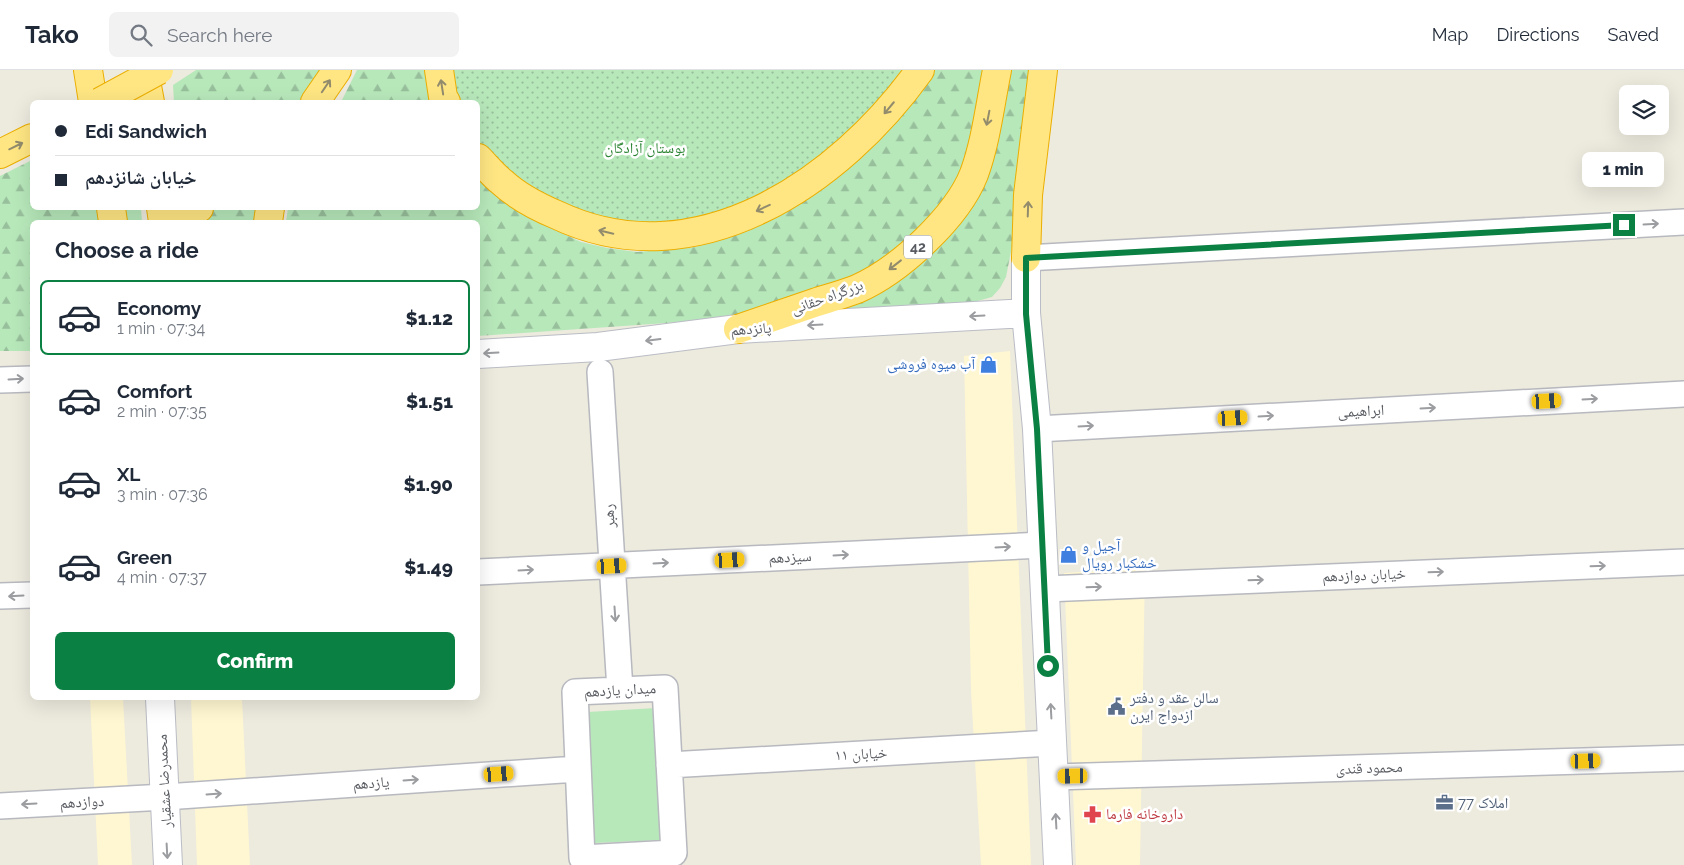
<!DOCTYPE html>
<meta charset="utf-8">
<style>
:root{--surface:#fff;--page:#f2f2f3;--text:#1f2937;--muted:#747a83;--line:#e0e1e3;--accent:#0b8043}
body{margin:0;font-family:Raleway,"Noto Naskh Arabic",sans-serif;background:var(--page);color:var(--text);height:100vh;display:flex;flex-direction:column;font-size:19px;white-space:nowrap}
*{box-sizing:border-box;margin:0}
p{font-size:16px;color:var(--muted)}
.icon{flex:none;width:28px;height:28px;fill:none;stroke:currentColor;stroke-width:2;stroke-linecap:round;stroke-linejoin:round}
.map{position:relative;flex:1;overflow:hidden}
.sheet{position:absolute;left:30px;top:150px;width:450px;height:480px;display:flex;flex-direction:column;background:var(--surface);border-radius:8px;box-shadow:0 5px 20px #0002}
.sheet>*{flex:none}
.top-card{position:absolute;left:30px;top:30px;width:450px;height:110px;border-radius:8px;box-shadow:0 5px 20px #0002;display:grid;align-content:center;height:110px;padding:0 25px;background:var(--surface)}
.buttons{position:absolute;left:1619px;top:15px;display:grid;gap:10px}
.buttons a{display:grid;place-items:center;width:50px;height:50px;border-radius:8px;background:var(--surface);box-shadow:0 5px 20px #0002;font-size:25px}
.end{position:absolute;width:22px;height:22px;margin:-11px;border:6px solid #0b8043;background:#fff;box-shadow:0 0 0 2px #fff}
.from{border-radius:50%}
.bubble{position:absolute;height:35px;border-radius:8px;background:var(--surface);box-shadow:0 5px 20px #0002;font-size:16px;font-weight:800;line-height:35px;text-align:center}
.car{position:absolute;width:15px;height:30px;margin:-15px -8px;border-radius:6px;box-shadow:0 0 4px 1px #0007;background:linear-gradient(#f5c518 24%,#345 0 40%,#f5c518 0 76%,#345 0 86%,#f5c518 0)}
.top-card b{display:flex;align-items:center;gap:18px;height:48px;font-size:19px}
.top-card b+b{border-top:1px solid var(--line)}
.top-card i{width:12px;height:12px;background:var(--text)}
ul{padding:0;list-style:none}
li{display:flex;align-items:center;gap:15px;height:75px;margin:0 10px 8px;padding:0 15px;border:2px solid transparent;border-radius:8px}
li div{flex:1}
li b{display:block;font-size:19px}
li em{font-style:normal;font-weight:800}
li.active{border-color:var(--accent)}
li>.icon{width:45px;height:45px;stroke-width:1.5}
h2{padding:0 25px;font-size:22px;line-height:60px}
.cta{display:flex;gap:10px;margin-top:auto;padding:10px 25px}
.cta a{flex:1;height:58px;border-radius:8px;background:var(--accent);color:#fff;font-size:20px;font-weight:800;line-height:58px;text-align:center}
header{display:flex;align-items:center;gap:30px;box-sizing:border-box;height:70px;padding:0 25px;background:var(--surface);border-bottom:1px solid var(--line)}
header strong{font-size:24px}
nav{display:flex;gap:28px;margin-inline-start:auto;font-size:18px}
.search{width:350px;height:45px;background:var(--page);display:flex;align-items:center;gap:12px;box-sizing:border-box;padding:0 18px;border-radius:8px;color:var(--muted);font-size:19px}
.map>svg:first-child{display:block}
.commercial{fill:#fff7d1}
.green{fill:#b7e8ba}
.forest{fill:url(#forest-firs)}
.park{fill:url(#park-dots)}
.lines{fill:none;stroke-linecap:round;stroke-linejoin:round}
.street-casing{stroke:#b7b9bf;stroke-width:28}
.secondary-casing{stroke:#babdc5;stroke-width:30}
.highway-casing{stroke:#ebae00;stroke-width:30}
.street{stroke:#fff;stroke-width:25}
.secondary{stroke:#fff;stroke-width:28}
.highway{stroke:#ffe683;stroke-width:28}
.highway-bridge-casing{stroke:#ebae00;stroke-width:30;stroke-linecap:butt}
.highway-bridge{stroke:#ffe683;stroke-width:28}
.oneway{stroke:#928c6d}
.oneway2{stroke:#9b9da0}
.route{stroke:#0b8043;stroke-width:6}
.labels{text-anchor:middle;stroke-width:5;stroke-linejoin:round;paint-order:stroke}
.shield{fill:#fff;stroke:#8a8c90;stroke-width:1}
.shield-label{font-size:14px;font-weight:bold;fill:#585b61}
.park-label{font-size:15px;fill:#2c8534;stroke:#fff}
.street-label{font-size:15px;fill:#585b61;stroke:#fff}
.shop-label{font-size:15px;fill:#366cbe;stroke:#fff;text-anchor:end}
.service-label{font-size:15px;fill:#4e5e75;stroke:#fff;text-anchor:start}
.health-label{font-size:15px;fill:#be3a42;stroke:#fff;text-anchor:start}
</style>
<header>
<strong>Tako</strong>
<div class="search"><svg class="icon" aria-label="search" viewBox="0 0 24 24"><circle cx="10" cy="10" r="6"/><path d="M15 15l6 6"/></svg>Search here</div>
<nav><a>Map</a><a>Directions</a><a>Saved</a></nav>
</header>
<div class="map">
<svg width="1684" height="795" viewBox="0 0 1684 795">
<defs>
<pattern id="forest-firs" width="22" height="20" patternUnits="userSpaceOnUse" patternTransform="scale(1.25)"><rect width="22" height="20" fill="#b7e8ba"/><path d="M5 1l3.5 6h-7zM16 11l3.5 6h-7z" fill="#98bf9b"/></pattern>
<pattern id="park-dots" width="8" height="8" patternUnits="userSpaceOnUse" patternTransform="scale(1.25)"><rect width="8" height="8" fill="#b7e8ba"/><path d="M2 2h.1M6 6h.1" fill="none" stroke="#98bf9b" stroke-width="1.8" stroke-linecap="round"/></pattern>
</defs>
<rect width="100%" height="100%" fill="#edeade"/>
<path class="commercial" d="M 1010,281 L 1031,795 L 981,795 L 971,621 L 964,286 Z
M 1145,498 L 1140,795 L 1076,795 L 1064,503 Z
M 90,628 L 123,628 L 132,795 L 98,795 Z
M 191,628 L 242,628 L 250,795 L 197,795 Z"/>
<path class="green" d="M 126,138 L 141,138 L 142,152 L 127,152 Z
M 656,638 L 662,770 L 594,773 L 588,642 Z"/>
<path class="forest" d="M 196,0 L 325,0 L 299,32 L 174,32 L 173,15 Z
M 357,0 L 429,0 L 436,32 L 341,32 Z
M 932,0 L 989,0 L 963,105 L 921,159 L 862,203 L 752,245 L 681,252 L 478,266 L 478,152 L 286,152 L 288,138 L 478,138 L 478,106 L 503,129 L 538,152 L 581,172 L 607,178 L 637,182 L 695,177 L 776,148 L 831,106 Z
M 1004,0 L 1033,0 L 1015,161 L 1006,207 L 1000,218 L 992,227 L 974,232 L 772,253 L 939,170 Z
M 32,90 L 32,138 L 98,138 L 101,152 L 32,152 L 32,281 L 0,281 L 0,106 Z
M 208,138 L 260,138 L 257,152 L 189,152 Z"/>
<path class="park" d="M 450,0 L 911,0 L 855,62 L 777,122 L 714,149 L 626,156 L 530,121 L 478,72 L 478,32 L 459,32 Z"/>
<g class="lines">
<defs>
<path id="street" d="M 1026,188 L 1684,152
M 600,302 L 620,620
M 0,310 L 32,309
M 1037,359 L 1684,324
M 478,502 L 1043,475
M 1045,519 L 1684,492
M 0,526 L 32,525
M 665,618 L 674,783 L 582,788 L 575,622 Z
M 669,695 L 1052,673
M 1054,707 L 1684,688
M 0,736 L 165,727 L 577,699"/>
<path id="secondary" d="M 1026,188 L 1026,243 L 1037,359 L 1058,795
M 478,284 L 598,277 L 738,259 L 1026,243
M 160,628 L 168,795"/>
<path id="highway" d="M 88,0 L 93,32
M 144,0 L 150,32
M 439,0 L 443,27 L 446,32
M 315,32 L 337,0
M 0,84 L 32,68
M 478,88 C 486,96 493,105 502,112 C 517,126 538,137 557,145 C 696,211 840,112 920,0
M 111,138 L 113,152
M 161,138 L 163,152
M 182,152 L 189,144 L 199,138
M 268,152 L 270,138
M 1026,188 L 1028,125 L 1043,0
M 738,259 C 764,250 791,241 817,232 C 830,228 844,224 857,219 C 900,200 957,147 974,104 C 986,71 990,35 997,0"/>
</defs>
<use href="#street" class="street-casing"/>
<use href="#secondary" class="secondary-casing"/>
<use href="#highway" class="highway-casing"/>
<use href="#street" class="street"/>
<use href="#secondary" class="secondary"/>
<use href="#highway" class="highway"/>
<defs>
<path id="highway-bridge" d="M 100,32 L 159,0"/>
</defs>
<use href="#highway-bridge" class="highway-bridge-casing"/>
<use href="#highway-bridge" class="highway-bridge"/>
</g>
<defs><path id="oneway-shaft" d="M-6 0H5M1.5-3L5.5 0L1.5 3" fill="none" stroke-width="1.6" stroke-linecap="round" stroke-linejoin="round" transform="scale(1.25)"/></defs>
<g class="oneway">
<use href="#oneway-shaft" transform="translate(326 16) rotate(-56)"/>
<use href="#oneway-shaft" transform="translate(442 17) rotate(-99)"/>
<use href="#oneway-shaft" transform="translate(889 38) rotate(130)"/>
<use href="#oneway-shaft" transform="translate(988 48) rotate(101)"/>
<use href="#oneway-shaft" transform="translate(16 76) rotate(-26)"/>
<use href="#oneway-shaft" transform="translate(763 138) rotate(155)"/>
<use href="#oneway-shaft" transform="translate(1028 139) rotate(-88)"/>
<use href="#oneway-shaft" transform="translate(606 162) rotate(-167)"/>
<use href="#oneway-shaft" transform="translate(895 195) rotate(142)"/>
</g>
<g class="oneway2">
<use href="#oneway-shaft" transform="translate(1651 154) rotate(-3)"/>
<use href="#oneway-shaft" transform="translate(977 246) rotate(177)"/>
<use href="#oneway-shaft" transform="translate(815 255) rotate(177)"/>
<use href="#oneway-shaft" transform="translate(653 270) rotate(173)"/>
<use href="#oneway-shaft" transform="translate(491 283) rotate(177)"/>
<use href="#oneway-shaft" transform="translate(16 309) rotate(-3)"/>
<use href="#oneway-shaft" transform="translate(1590 329) rotate(-3)"/>
<use href="#oneway-shaft" transform="translate(1428 338) rotate(-3)"/>
<use href="#oneway-shaft" transform="translate(1266 346) rotate(-3)"/>
<use href="#oneway-shaft" transform="translate(1086 356) rotate(-3)"/>
<use href="#oneway-shaft" transform="translate(1003 477) rotate(-3)"/>
<use href="#oneway-shaft" transform="translate(841 485) rotate(-3)"/>
<use href="#oneway-shaft" transform="translate(661 493) rotate(-3)"/>
<use href="#oneway-shaft" transform="translate(1598 496) rotate(-2)"/>
<use href="#oneway-shaft" transform="translate(526 500) rotate(-3)"/>
<use href="#oneway-shaft" transform="translate(1436 502) rotate(-2)"/>
<use href="#oneway-shaft" transform="translate(1256 510) rotate(-2)"/>
<use href="#oneway-shaft" transform="translate(1094 517) rotate(-2)"/>
<use href="#oneway-shaft" transform="translate(16 526) rotate(177)"/>
<use href="#oneway-shaft" transform="translate(615 544) rotate(86)"/>
<use href="#oneway-shaft" transform="translate(1051 641) rotate(-93)"/>
<use href="#oneway-shaft" transform="translate(411 710) rotate(-4)"/>
<use href="#oneway-shaft" transform="translate(214 724) rotate(-4)"/>
<use href="#oneway-shaft" transform="translate(29 734) rotate(177)"/>
<use href="#oneway-shaft" transform="translate(1056 751) rotate(-93)"/>
<use href="#oneway-shaft" transform="translate(167 781) rotate(87)"/>
</g>
<g class="lines">
<path class="route" d="M 1048,596 L 1037,359 L 1026,244 L 1026,188 L 1624,155"/>
</g>
<defs>
<symbol id="shop-bare" viewBox="-9 -9 18 18"><path d="M-5-2.5h2.3a2.7 3.5 0 0 1 5.4 0H5L5.5 6h-11ZM-1.5-2.5h3a1.5 2.3 0 0 0-3 0Z" fill="#3f7fe0" stroke="#fff" stroke-width="2.5" paint-order="stroke"/></symbol>
<symbol id="civic-bare" viewBox="-9 -9 18 18"><path d="M-.6-6.5H3V-4.5H.6V-3L4-1V1h2V6H-6V1h2V-1L-.6-3ZM-1.2 2.5V6h2.4V2.5Z" fill="#5c6f8a" stroke="#fff" stroke-width="2.5" paint-order="stroke"/></symbol>
<symbol id="office-bare" viewBox="-9 -9 18 18"><path d="M-6-3h4V-5.5h4V-3h4V5H-6ZM-1-4.5V-3h2v-1.5ZM-6 0V1H6V0Z" fill="#5c6f8a" stroke="#fff" stroke-width="2.5" paint-order="stroke"/></symbol>
<symbol id="pharmacy-bare" viewBox="-9 -9 18 18"><path d="M-2-6h4v4h4v4h-4v4h-4v-4h-4v-4h4Z" fill="#e0444e" stroke="#fff" stroke-width="2.5" paint-order="stroke"/></symbol>
</defs>
<g fill-rule="evenodd">
<use href="#shop-bare" x="976" y="282" width="25" height="25"/>
<use href="#shop-bare" x="1056" y="472" width="25" height="25"/>
<use href="#civic-bare" x="1104" y="624" width="25" height="25"/>
<use href="#office-bare" x="1432" y="720" width="25" height="25"/>
<use href="#pharmacy-bare" x="1080" y="732" width="25" height="25"/>
</g>
<g class="labels">
<rect class="shield" x="904" y="165.5" width="28" height="23" rx="4"/>
<g class="shield-label">
<text x="918" y="182">42</text>
</g>
<g class="park-label">
<text x="645" y="83">بوستان آزادگان</text>
</g>
<g class="street-label">
<text transform="translate(827 227) rotate(-20)" y="5">بزرگراه حقانی</text>
<text transform="translate(751 259) rotate(-4)" y="5">پانزدهم</text>
<text transform="translate(1361 341) rotate(-3)" y="5">ابراهیمی</text>
<text transform="translate(609 446) rotate(-94)" y="5">رهبر</text>
<text transform="translate(790 487) rotate(-3)" y="5">سیزدهم</text>
<text transform="translate(1364 505) rotate(-2)" y="5">خیابان دوازدهم</text>
<text transform="translate(620 620) rotate(-3)" y="5">میدان یازدهم</text>
<text transform="translate(861 684) rotate(-3)" y="5">خیابان ۱۱</text>
<text transform="translate(1369 698) rotate(-2)" y="5">محمود قندی</text>
<text transform="translate(164 711) rotate(-93)" y="5">محمدرضا عشقیار</text>
<text transform="translate(371 713) rotate(-4)" y="5">یازدهم</text>
<text transform="translate(82 732) rotate(-3)" y="5">دوازدهم</text>
</g>
<g class="shop-label">
<text x="975" y="299">آب میوه فروشی</text>
<text x="1082" y="481" text-anchor="start">آجیل و<tspan x="1082" dy="17">خشکبار رویال</tspan></text>
</g>
<g class="service-label">
<text x="1130" y="633">سالن عقد و دفتر<tspan x="1130" dy="17">ازدواج ایرن</tspan></text>
<text x="1458" y="738">املاک 77</text>
</g>
<g class="health-label">
<text x="1106" y="749">داروخانه فارما</text>
</g>
</g>
</svg>
<div class="buttons">
<a><svg class="icon" aria-label="layers" viewBox="0 0 24 24"><path d="M12 4l9 5-9 5-9-5zM3 14l9 5 9-5"/></svg></a>
</div>
<i class="end from" style="left:1048px;top:596px"></i>
<i class="end" style="left:1624px;top:155px"></i>
<div class="bubble" style="left:1582px;top:82px;width:82px">1 min</div>
<i class="car" style="left:1547px;top:331px;rotate:87deg"></i>
<i class="car" style="left:1233px;top:348px;rotate:87deg"></i>
<i class="car" style="left:730px;top:490px;rotate:87deg"></i>
<i class="car" style="left:612px;top:496px;rotate:87deg"></i>
<i class="car" style="left:1586px;top:691px;rotate:88deg"></i>
<i class="car" style="left:499px;top:704px;rotate:86deg"></i>
<i class="car" style="left:1073px;top:706px;rotate:269deg"></i>
<div class="top-card">
<b><i class="from"></i>Edi Sandwich</b>
<b><i></i>خیابان شانزدهم</b>
</div>
<section class="sheet">
<h2>Choose a ride</h2>
<ul>
<li class="active"><svg class="icon" aria-label="car" viewBox="0 0 24 24"><path d="M5 17H2v-5l4-1 3-4h7l3 4 3 1v5h-3M9 17h6M6 11h13"/><circle cx="7" cy="17" r="2"/><circle cx="17" cy="17" r="2"/></svg><div><b>Economy</b><p>1 min · 07:34</p></div><em>$1.12</em></li>
<li><svg class="icon" aria-label="car" viewBox="0 0 24 24"><path d="M5 17H2v-5l4-1 3-4h7l3 4 3 1v5h-3M9 17h6M6 11h13"/><circle cx="7" cy="17" r="2"/><circle cx="17" cy="17" r="2"/></svg><div><b>Comfort</b><p>2 min · 07:35</p></div><em>$1.51</em></li>
<li><svg class="icon" aria-label="car" viewBox="0 0 24 24"><path d="M5 17H2v-5l4-1 3-4h7l3 4 3 1v5h-3M9 17h6M6 11h13"/><circle cx="7" cy="17" r="2"/><circle cx="17" cy="17" r="2"/></svg><div><b>XL</b><p>3 min · 07:36</p></div><em>$1.90</em></li>
<li><svg class="icon" aria-label="car" viewBox="0 0 24 24"><path d="M5 17H2v-5l4-1 3-4h7l3 4 3 1v5h-3M9 17h6M6 11h13"/><circle cx="7" cy="17" r="2"/><circle cx="17" cy="17" r="2"/></svg><div><b>Green</b><p>4 min · 07:37</p></div><em>$1.49</em></li>
</ul>
<div class="cta"><a>Confirm</a></div>
</section>
</div>
